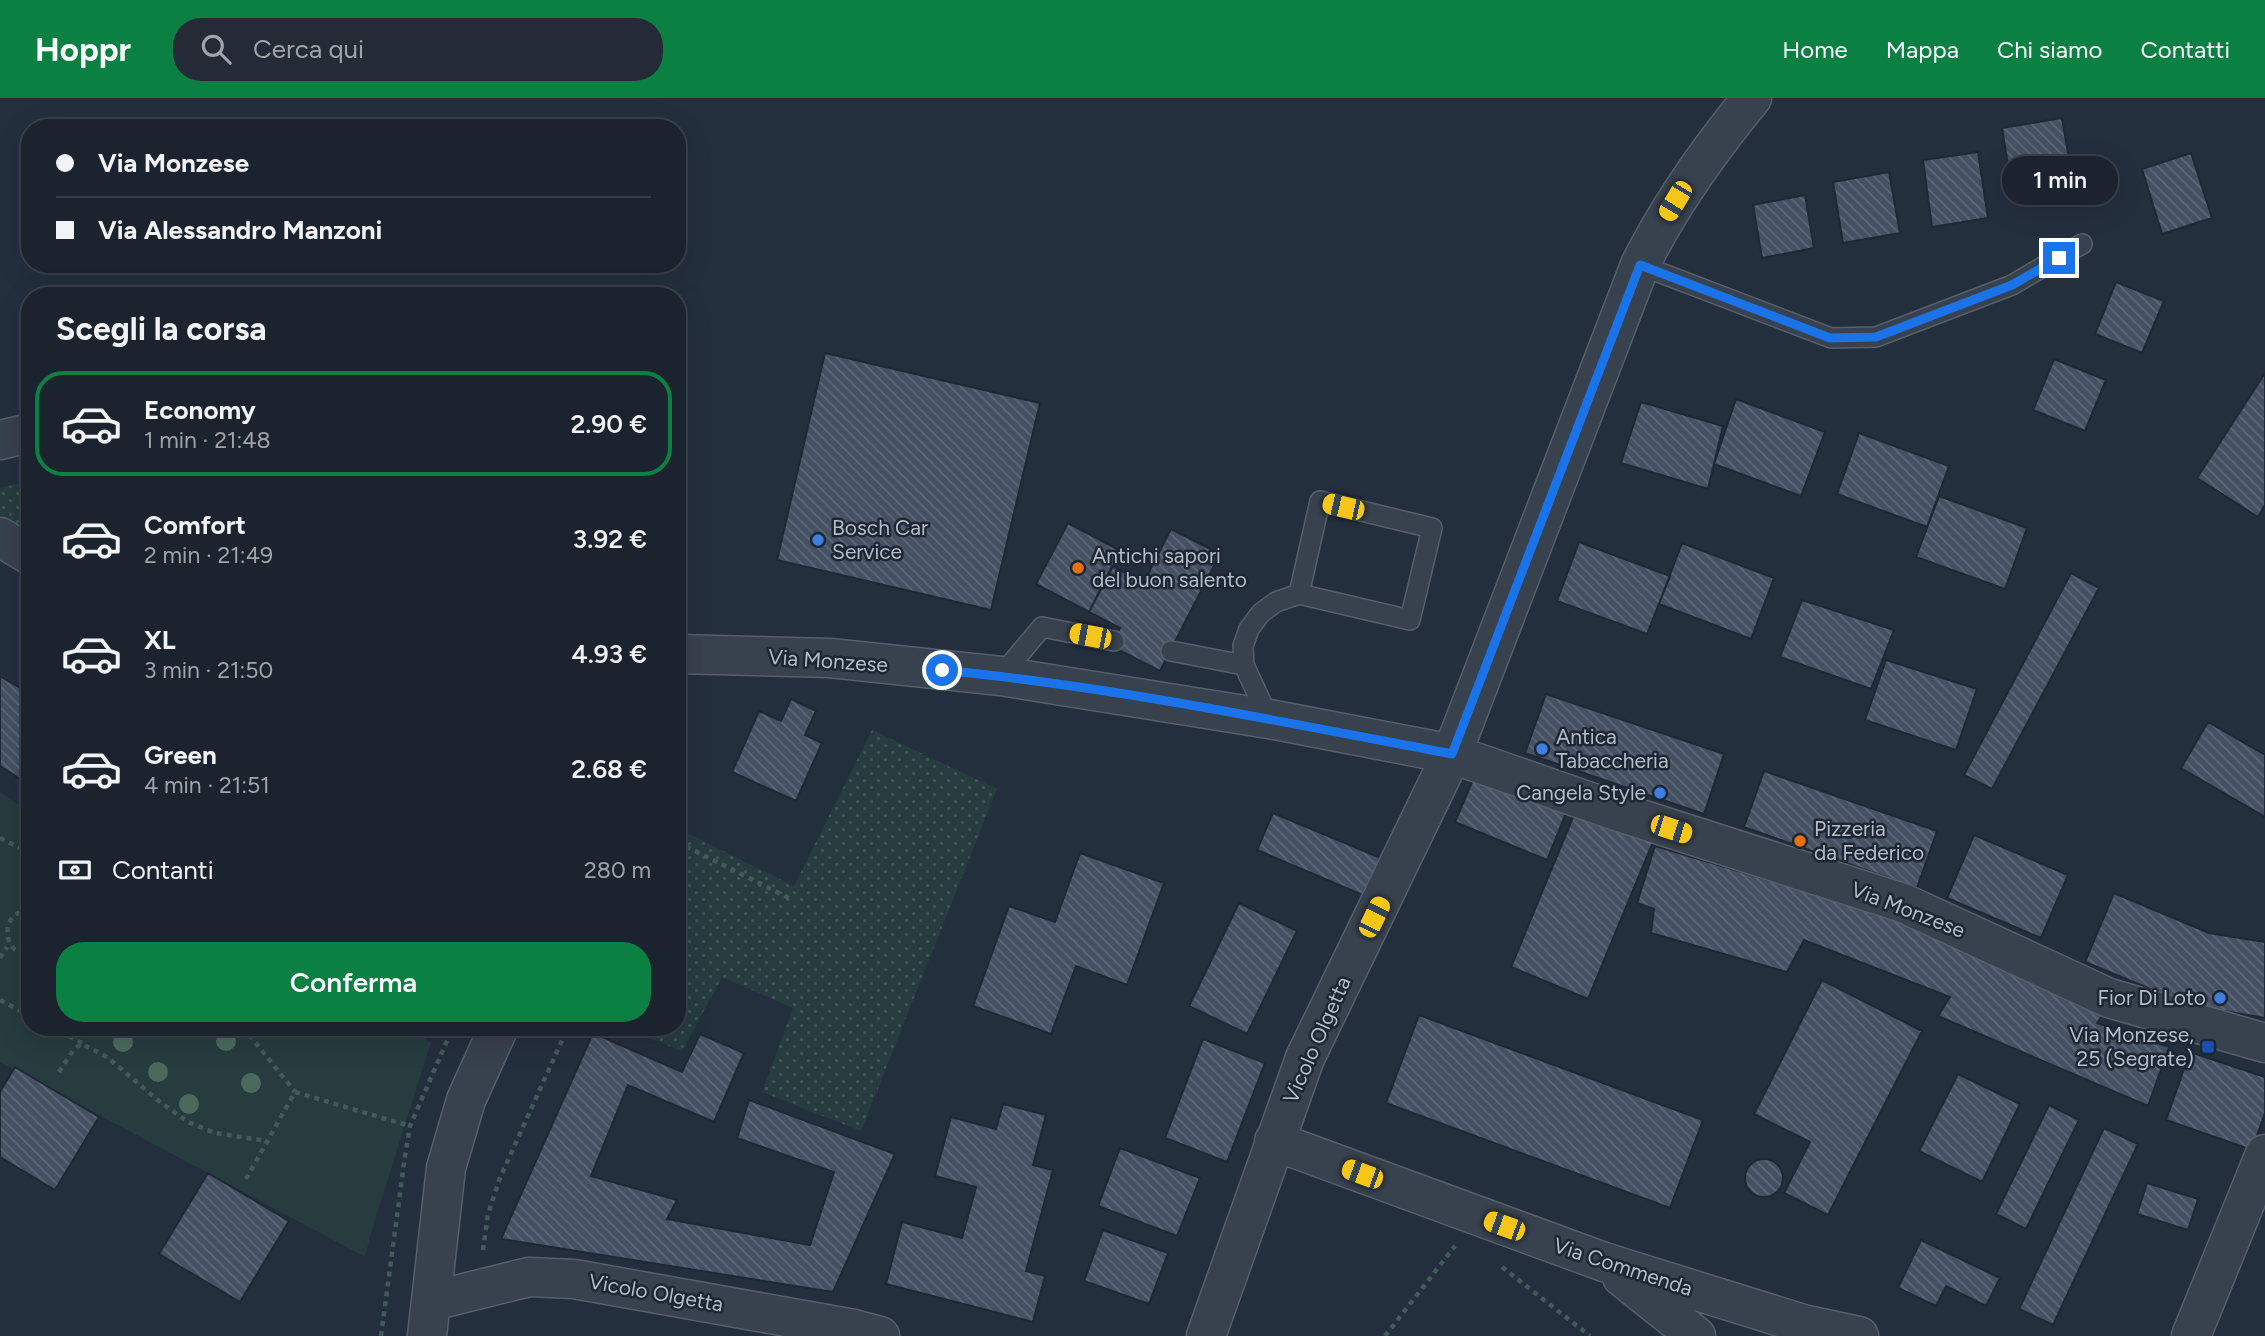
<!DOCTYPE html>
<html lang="it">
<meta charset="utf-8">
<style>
:root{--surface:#1b232e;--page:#242b36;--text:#f1f3f6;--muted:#a0a4aa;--line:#39404a;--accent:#0b8043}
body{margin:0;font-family:Figtree,sans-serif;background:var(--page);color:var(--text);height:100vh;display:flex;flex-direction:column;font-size:26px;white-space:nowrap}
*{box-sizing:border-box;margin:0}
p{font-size:23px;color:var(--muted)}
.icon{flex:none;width:38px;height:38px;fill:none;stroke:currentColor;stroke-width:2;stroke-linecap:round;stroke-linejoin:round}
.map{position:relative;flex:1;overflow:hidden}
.drawer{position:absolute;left:21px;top:189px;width:665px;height:749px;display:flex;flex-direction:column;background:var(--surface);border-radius:28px;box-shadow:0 7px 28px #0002,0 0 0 2px var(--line)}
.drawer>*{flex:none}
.hud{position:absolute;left:21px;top:21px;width:665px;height:154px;border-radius:28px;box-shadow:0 7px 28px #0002,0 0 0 2px var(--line);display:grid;align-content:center;height:154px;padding:0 35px;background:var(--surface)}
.end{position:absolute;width:32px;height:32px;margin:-16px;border:9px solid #1a73e8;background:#fff;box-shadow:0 0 0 4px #fff}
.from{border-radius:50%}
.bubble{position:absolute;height:49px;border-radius:24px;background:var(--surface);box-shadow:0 7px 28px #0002,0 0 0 2px var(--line);font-size:23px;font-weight:600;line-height:49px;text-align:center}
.car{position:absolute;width:21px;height:42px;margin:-21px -10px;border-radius:9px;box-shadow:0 0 5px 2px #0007;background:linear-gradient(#f5c518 24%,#345 0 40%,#f5c518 0 76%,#345 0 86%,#f5c518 0)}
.hud b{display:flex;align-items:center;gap:24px;height:66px;font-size:26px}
.hud b+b{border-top:2px solid var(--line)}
.hud i{width:18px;height:18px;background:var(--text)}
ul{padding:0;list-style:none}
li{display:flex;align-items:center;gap:21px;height:105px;margin:0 14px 10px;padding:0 21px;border:4px solid transparent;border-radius:28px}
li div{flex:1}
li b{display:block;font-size:26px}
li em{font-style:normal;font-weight:600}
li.on{border-color:var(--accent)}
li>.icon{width:63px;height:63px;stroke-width:1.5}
h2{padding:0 35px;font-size:32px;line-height:84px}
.pay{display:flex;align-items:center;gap:18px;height:77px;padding:0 35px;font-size:26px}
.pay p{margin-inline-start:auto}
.action{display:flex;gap:14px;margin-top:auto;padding:14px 35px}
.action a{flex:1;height:80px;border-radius:28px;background:var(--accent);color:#fff;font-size:28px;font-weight:600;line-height:80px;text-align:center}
header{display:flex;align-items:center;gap:42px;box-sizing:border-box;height:98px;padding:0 35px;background:var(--accent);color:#fff}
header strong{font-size:33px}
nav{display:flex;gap:38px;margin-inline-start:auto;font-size:24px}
.search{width:490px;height:63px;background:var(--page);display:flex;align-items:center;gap:18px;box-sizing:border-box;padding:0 24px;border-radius:28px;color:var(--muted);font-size:26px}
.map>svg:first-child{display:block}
.grass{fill:url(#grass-dots)}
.park{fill:#263c3f}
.building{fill:url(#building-back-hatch);stroke:#1f2835;stroke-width:2}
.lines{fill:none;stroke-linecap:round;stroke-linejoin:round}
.service-casing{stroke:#565f6c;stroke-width:22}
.minor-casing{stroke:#565f6c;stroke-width:41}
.tertiary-casing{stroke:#565f6c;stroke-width:41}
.path{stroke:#44595c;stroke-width:4.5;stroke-dasharray:5 5;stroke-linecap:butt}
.service{stroke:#38414e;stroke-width:19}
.minor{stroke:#38414e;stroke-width:38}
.tertiary{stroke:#38414e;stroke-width:38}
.tree{fill:#4b6a5d}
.route{stroke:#1a73e8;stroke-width:9}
.shop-dot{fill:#3f7fe0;stroke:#1d2633;stroke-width:2.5}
.food-dot{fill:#e8710a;stroke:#1d2633;stroke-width:2.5}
.transit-dot{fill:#1a4fb4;stroke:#1d2633;stroke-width:2.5}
.labels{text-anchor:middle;stroke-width:5;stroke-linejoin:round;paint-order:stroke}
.poi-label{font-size:21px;fill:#b4bcc9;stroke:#1d2633;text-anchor:start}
.street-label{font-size:21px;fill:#b4bcc9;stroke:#1d2633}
</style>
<header>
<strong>Hoppr</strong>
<div class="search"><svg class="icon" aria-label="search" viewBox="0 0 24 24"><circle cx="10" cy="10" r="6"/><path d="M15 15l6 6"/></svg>Cerca qui</div>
<nav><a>Home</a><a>Mappa</a><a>Chi siamo</a><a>Contatti</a></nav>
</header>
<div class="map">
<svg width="2265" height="1238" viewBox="0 0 2265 1238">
<defs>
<pattern id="grass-dots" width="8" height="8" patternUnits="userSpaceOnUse" patternTransform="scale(1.75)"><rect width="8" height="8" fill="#263c3f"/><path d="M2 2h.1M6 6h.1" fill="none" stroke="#435659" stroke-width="1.8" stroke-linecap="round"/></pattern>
<pattern id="building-back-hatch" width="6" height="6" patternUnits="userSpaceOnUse" patternTransform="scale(1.75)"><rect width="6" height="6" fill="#455162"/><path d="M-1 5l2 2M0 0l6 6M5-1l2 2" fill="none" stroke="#5d6877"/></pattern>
</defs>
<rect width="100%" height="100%" fill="#242f3e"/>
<path class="grass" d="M 30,383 L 30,437 L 0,417 L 0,390 Z
M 872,632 L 997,691 L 861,1033 L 762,994 L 793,910 L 722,879 L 682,953 L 620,929 L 677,929 L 677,730 L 794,788 Z"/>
<path class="park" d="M 0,694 L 30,714 L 30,929 L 402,929 L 431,944 L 371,1135 L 365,1159 L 0,964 Z"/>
<path class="building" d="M 2062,20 L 2075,95 L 2014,105 L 2002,30 Z
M 1978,54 L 1988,120 L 1932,129 L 1923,62 Z
M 2191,55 L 2212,120 L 2162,136 L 2142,71 Z
M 1889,74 L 1900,135 L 1843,145 L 1833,84 Z
M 1805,97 L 1814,150 L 1762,160 L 1753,107 Z
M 2116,184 L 2164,203 L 2142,255 L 2095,236 Z
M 825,255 L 1040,305 L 991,512 L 777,462 Z
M 2054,261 L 2106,282 L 2085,333 L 2033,312 Z
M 2265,275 L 2265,407 L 2258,419 L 2197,380 Z
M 1736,301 L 1825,334 L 1801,398 L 1714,366 Z
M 1641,304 L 1723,328 L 1708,391 L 1621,365 Z
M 1859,335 L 1949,368 L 1927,429 L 1837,396 Z
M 1939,398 L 2027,430 L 2005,491 L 1916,459 Z
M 1068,425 L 1121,453 L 1089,514 L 1036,486 Z
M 1171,431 L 1220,456 L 1160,573 L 1111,548 L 1120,530 L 1089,514 L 1112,468 L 1144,484 Z
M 1579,444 L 1670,478 L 1647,536 L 1557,503 Z
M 1682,445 L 1774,480 L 1751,541 L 1659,506 Z
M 2071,475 L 2099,490 L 1992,691 L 1964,677 Z
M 1802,502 L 1894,532 L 1871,591 L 1780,559 Z
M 1886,562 L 1977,591 L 1956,652 L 1865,622 Z
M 0,578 L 30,596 L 30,687 L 0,668 Z
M 1546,596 L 1724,656 L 1704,716 L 1525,655 Z
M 791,601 L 816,613 L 805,637 L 822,645 L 796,703 L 732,674 L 759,613 L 781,623 Z
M 2208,624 L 2265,657 L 2265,719 L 2181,670 Z
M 1764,673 L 1937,733 L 1917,790 L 1744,729 Z
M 1475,677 L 1566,715 L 1547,762 L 1455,724 Z
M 1576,712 L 1653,744 L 1588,901 L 1511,869 Z
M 1273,715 L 1388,763 L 1372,801 L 1257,752 Z
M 1974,737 L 2068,777 L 2041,840 L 1947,800 Z
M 1655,748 L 1918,827 L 2108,910 L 2097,925 L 2169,949 L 2148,1008 L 1938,918 L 1950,899 L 1804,842 L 1787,874 L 1651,835 L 1654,811 L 1637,805 Z
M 1080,755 L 1164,785 L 1127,887 L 1076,868 L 1051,936 L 973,908 L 1009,808 L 1055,824 Z
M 2114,795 L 2209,835 L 2265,844 L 2265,920 L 2189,907 L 2085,864 Z
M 1239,805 L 1297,833 L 1247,936 L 1189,908 Z
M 1822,882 L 1922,933 L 1828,1117 L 1784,1095 L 1810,1044 L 1754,1016 Z
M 1419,917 L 1703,1022 L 1670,1110 L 1386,1005 Z
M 593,935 L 682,974 L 700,936 L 744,955 L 714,1024 L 628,987 L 591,1078 L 677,1102 L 667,1121 L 810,1147 L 834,1074 L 737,1040 L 749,1002 L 895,1056 L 833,1194 L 501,1141 Z
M 1203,941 L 1265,965 L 1227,1064 L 1165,1040 Z
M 2190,954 L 2265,979 L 2265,1015 L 2252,1052 L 2166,1022 Z
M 15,969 L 99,1019 L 55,1092 L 0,1059 L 0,994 Z
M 1958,976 L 2020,1006 L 1982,1084 L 1919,1053 Z
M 1003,1006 L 1046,1017 L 1033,1067 L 1053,1072 L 1026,1173 L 1045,1178 L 1033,1224 L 886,1186 L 902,1124 L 962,1140 L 976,1089 L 935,1078 L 951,1019 L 996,1031 Z
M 2049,1007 L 2079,1022 L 2026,1131 L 1996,1116 Z
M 2104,1030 L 2138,1046 L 2053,1227 L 2019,1211 Z
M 1120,1050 L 1200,1080 L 1177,1138 L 1098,1108 Z
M1745 1080a19 19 0 1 1 38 0a19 19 0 1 1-38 0Z
M 208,1075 L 289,1123 L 240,1204 L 159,1156 Z
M 2147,1085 L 2198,1101 L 2188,1132 L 2137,1116 Z
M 1103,1132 L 1168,1155 L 1149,1206 L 1084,1183 Z
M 1921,1142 L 2000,1180 L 1986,1208 L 1946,1188 L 1936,1208 L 1898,1190 Z"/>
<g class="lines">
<defs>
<path id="service" d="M 1640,167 L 1831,240 L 1876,239 L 2012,187 L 2082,146
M 1171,553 L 1244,567 L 1269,621
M 1244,567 L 1243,548 L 1249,531 L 1261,515 L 1276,504 L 1299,496 L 1410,522 L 1432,430 L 1320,403 L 1299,496
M 1001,578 L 1042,529 L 1114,543"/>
<path id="minor" d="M 0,439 L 30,457
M 1274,1043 L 1604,1164 L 1803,1226 L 1859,1238
M 1622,1179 L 1696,1238
M 432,1203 L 529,1179 L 574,1181 L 854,1231 L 880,1238
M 427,1238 L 446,1070 L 466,1002 L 499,929
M 1206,1238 L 1305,960 L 1452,656 L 1619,714 L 1903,805 L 2109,900 L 2265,945
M 2191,1238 L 2265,1056"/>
<path id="tertiary" d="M 0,342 L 30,335
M 677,556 L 830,560 L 1001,578 L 1269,621 L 1452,656 L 1640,167 C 1671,105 1709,52 1752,0"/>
</defs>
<use href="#service" class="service-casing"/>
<use href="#minor" class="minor-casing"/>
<use href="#tertiary" class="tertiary-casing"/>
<path class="path" d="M 0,740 L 30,755
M 677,744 L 793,802
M 30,815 C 0,806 0,863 30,853
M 0,860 L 7,849
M 0,902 L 30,918
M 51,929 L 82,945
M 243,929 L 295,994
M 253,929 L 262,933 L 273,929
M 59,974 L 74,951 L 82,946 L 107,959 L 160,1004 L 188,1024 L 215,1035 L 267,1043
M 246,1081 L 295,994 L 410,1028
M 483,1152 L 488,1116 L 500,1080 L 568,929
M 1502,1169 L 1590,1238
M 381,1238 L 405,1058 L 410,1028 L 453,929
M 1385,1238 L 1455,1148"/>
<use href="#service" class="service"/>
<use href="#minor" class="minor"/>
<use href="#tertiary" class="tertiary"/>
</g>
<g class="tree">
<circle cx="226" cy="943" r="10"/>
<circle cx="123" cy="944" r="10"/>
<circle cx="158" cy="974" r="10"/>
<circle cx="251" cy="985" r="10"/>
<circle cx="189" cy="1006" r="10"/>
</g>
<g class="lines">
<path class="route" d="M 942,572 C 1114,589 1283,624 1452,656 L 1640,167 L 1830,240 L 1876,239 L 2012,187 L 2059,160"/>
</g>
<g class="shop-dot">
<circle cx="818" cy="442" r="7"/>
<circle cx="1542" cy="651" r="7"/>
<circle cx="1660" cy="695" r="7"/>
<circle cx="2220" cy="900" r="7"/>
</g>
<g class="food-dot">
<circle cx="1078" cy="470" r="7"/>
<circle cx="1800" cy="743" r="7"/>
</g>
<rect class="transit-dot" x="2201" y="942" width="14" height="14" rx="3.5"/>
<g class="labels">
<g class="poi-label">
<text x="832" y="437">Bosch Car<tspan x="832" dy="24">Service</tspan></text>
<text x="1092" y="465">Antichi sapori<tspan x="1092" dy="24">del buon salento</tspan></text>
<text x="1556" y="646">Antica<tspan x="1556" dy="24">Tabaccheria</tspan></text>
<text x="1646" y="702" text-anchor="end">Cangela Style</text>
<text x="1814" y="738">Pizzeria<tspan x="1814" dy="24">da Federico</tspan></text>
<text x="2206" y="907" text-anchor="end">Fior Di Loto</text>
<text x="2194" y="944" text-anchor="end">Via Monzese,<tspan x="2194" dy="24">25 (Segrate)</tspan></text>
</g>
<g class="street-label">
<text transform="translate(828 563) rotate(4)" y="7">Via Monzese</text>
<text transform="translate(1908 812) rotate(21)" y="7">Via Monzese</text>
<text transform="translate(1317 942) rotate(-66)" y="7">Vicolo Olgetta</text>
<text transform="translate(1623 1169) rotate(18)" y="7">Via Commenda</text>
<text transform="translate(656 1195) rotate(10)" y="7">Vicolo Olgetta</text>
</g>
</g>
</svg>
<i class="end from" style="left:942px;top:572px"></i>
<i class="end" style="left:2059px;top:160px"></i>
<div class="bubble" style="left:2002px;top:58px;width:116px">1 min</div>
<i class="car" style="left:1675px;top:103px;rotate:211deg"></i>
<i class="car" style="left:1343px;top:409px;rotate:283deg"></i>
<i class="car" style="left:1090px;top:538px;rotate:281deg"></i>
<i class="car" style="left:1671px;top:731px;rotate:108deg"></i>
<i class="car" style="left:1374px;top:819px;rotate:26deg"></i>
<i class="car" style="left:1362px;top:1076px;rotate:290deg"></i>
<i class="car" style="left:1504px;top:1128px;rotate:290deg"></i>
<div class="hud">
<b><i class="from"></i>Via Monzese</b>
<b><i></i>Via Alessandro Manzoni</b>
</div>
<section class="drawer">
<h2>Scegli la corsa</h2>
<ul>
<li class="on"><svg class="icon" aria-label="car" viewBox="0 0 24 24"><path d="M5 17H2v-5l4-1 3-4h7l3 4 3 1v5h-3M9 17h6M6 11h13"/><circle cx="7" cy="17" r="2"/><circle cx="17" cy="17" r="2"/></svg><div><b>Economy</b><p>1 min · 21:48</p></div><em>2.90 €</em></li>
<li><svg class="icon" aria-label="car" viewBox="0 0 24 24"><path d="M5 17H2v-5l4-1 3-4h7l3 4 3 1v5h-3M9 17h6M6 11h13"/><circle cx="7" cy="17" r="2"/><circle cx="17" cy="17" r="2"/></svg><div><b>Comfort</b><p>2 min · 21:49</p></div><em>3.92 €</em></li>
<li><svg class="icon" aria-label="car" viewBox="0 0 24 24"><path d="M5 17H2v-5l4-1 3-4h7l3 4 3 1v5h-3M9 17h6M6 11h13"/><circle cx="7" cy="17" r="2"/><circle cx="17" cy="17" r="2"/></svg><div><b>XL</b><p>3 min · 21:50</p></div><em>4.93 €</em></li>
<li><svg class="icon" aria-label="car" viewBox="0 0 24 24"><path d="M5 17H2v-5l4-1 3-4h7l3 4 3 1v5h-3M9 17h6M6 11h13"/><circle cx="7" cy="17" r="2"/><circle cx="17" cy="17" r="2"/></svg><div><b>Green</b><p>4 min · 21:51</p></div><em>2.68 €</em></li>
</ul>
<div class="pay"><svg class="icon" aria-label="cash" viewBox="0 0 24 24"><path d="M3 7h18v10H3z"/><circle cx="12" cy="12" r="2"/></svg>Contanti<p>280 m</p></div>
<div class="action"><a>Conferma</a></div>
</section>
</div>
